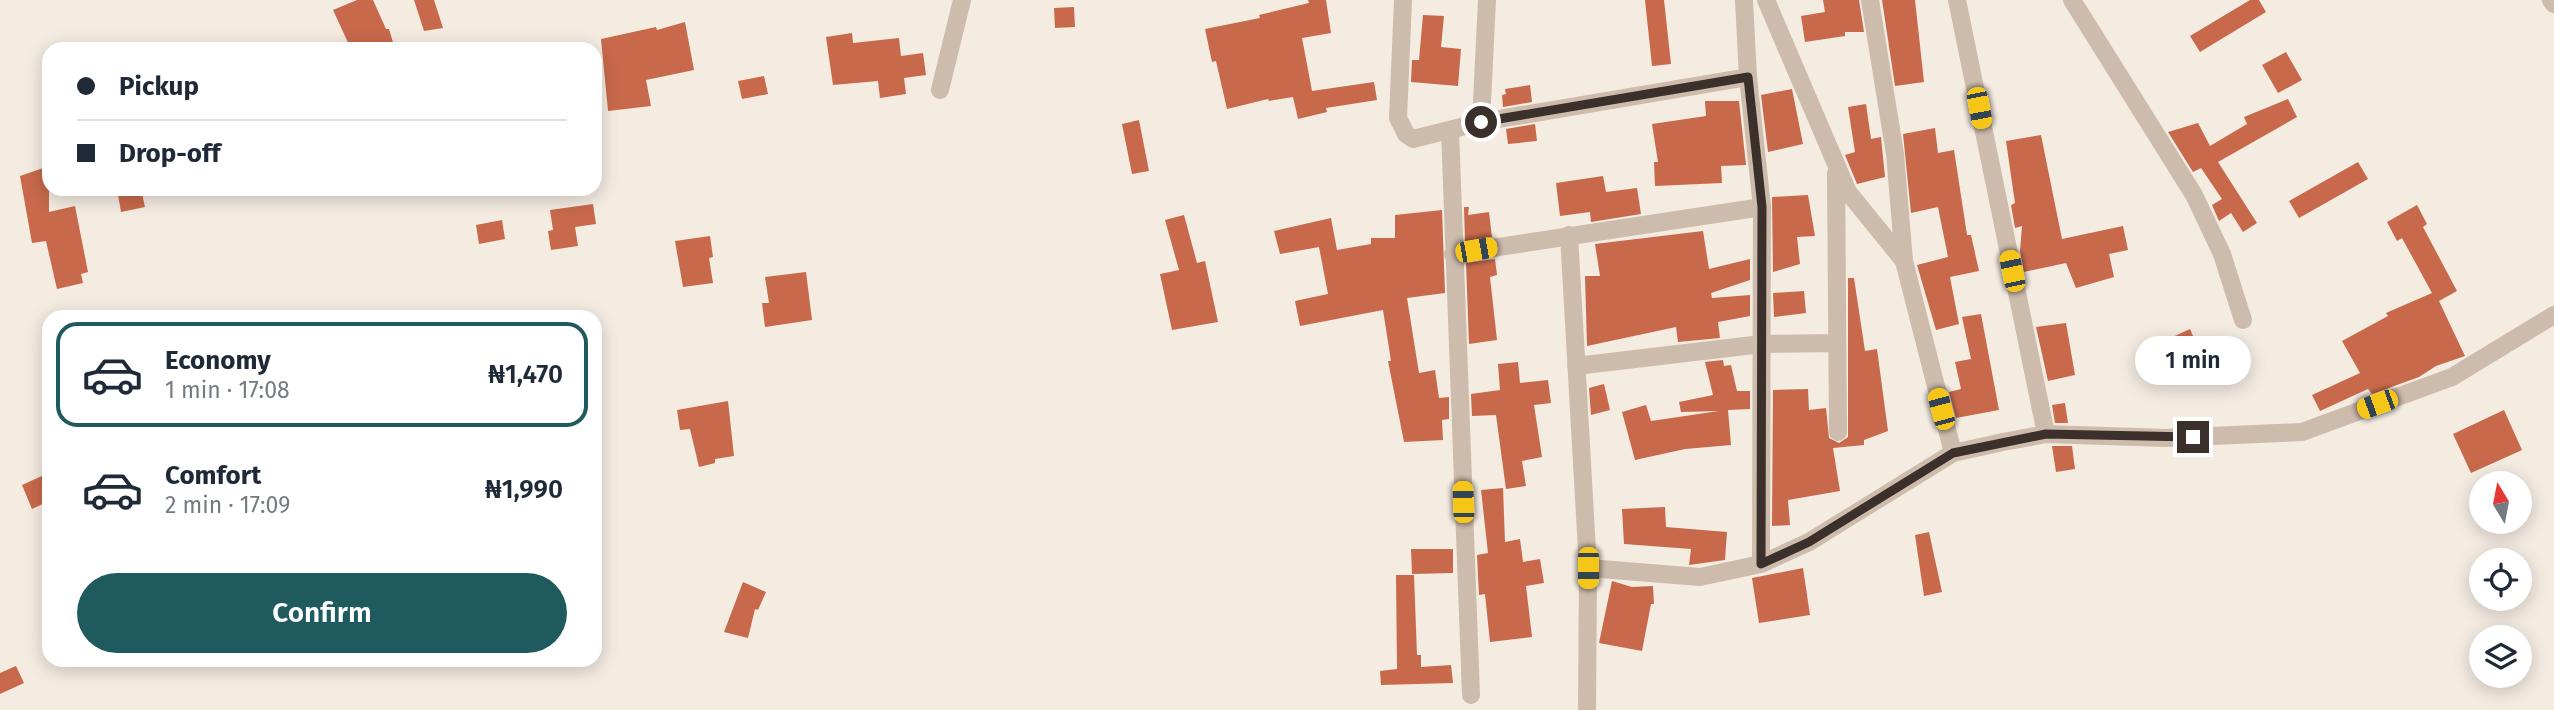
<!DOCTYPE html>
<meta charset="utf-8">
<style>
:root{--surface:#fff;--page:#f6f6f7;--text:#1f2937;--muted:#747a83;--line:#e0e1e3;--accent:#1f5a5e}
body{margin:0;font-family:"Fira Sans",sans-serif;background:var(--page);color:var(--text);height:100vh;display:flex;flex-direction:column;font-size:26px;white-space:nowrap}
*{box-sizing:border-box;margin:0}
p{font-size:23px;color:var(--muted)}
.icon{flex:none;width:38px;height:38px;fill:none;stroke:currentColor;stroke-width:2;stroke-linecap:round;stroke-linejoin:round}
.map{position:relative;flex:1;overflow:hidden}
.drawer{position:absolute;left:42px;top:310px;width:560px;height:357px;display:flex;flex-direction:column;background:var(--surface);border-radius:21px;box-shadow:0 4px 18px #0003}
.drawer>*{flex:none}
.guide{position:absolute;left:42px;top:42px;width:560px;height:154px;border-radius:21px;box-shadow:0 4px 18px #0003;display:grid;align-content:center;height:154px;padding:0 35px;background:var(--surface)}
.needle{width:46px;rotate:350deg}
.tools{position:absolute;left:2469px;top:471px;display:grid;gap:14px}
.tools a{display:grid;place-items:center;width:63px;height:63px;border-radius:50%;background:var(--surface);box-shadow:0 4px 18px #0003;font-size:35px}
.end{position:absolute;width:32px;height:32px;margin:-16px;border:9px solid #3b302b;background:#fff;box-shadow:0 0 0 4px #fff}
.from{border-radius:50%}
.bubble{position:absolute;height:49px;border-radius:24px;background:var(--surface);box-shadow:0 4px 18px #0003;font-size:23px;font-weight:600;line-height:49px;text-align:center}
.car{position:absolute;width:21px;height:42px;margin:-21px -10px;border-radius:9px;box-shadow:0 0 5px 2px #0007;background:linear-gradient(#f5c518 24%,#345 0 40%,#f5c518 0 76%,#345 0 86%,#f5c518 0)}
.guide b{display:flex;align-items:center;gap:24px;height:66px;font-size:26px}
.guide b+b{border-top:2px solid var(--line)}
.guide i{width:18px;height:18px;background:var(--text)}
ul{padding:12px 0 0;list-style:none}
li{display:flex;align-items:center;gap:21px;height:105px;margin:0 14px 10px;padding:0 21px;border:4px solid transparent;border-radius:21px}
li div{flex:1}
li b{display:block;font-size:26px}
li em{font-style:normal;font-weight:600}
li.current{border-color:var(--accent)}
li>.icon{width:63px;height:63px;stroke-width:1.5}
.primary-button{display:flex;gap:14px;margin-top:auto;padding:14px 35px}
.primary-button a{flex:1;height:80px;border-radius:42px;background:var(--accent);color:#fff;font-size:28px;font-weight:600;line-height:80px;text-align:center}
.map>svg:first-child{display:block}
.building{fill:#c8694b}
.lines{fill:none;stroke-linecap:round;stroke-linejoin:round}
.street{stroke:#cdbbac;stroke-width:18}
.route{stroke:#3b302b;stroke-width:9}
</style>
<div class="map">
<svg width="2554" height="710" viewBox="0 0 2554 710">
<rect width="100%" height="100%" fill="#f4ebe1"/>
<path class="building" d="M 357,0 L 373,0 L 386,29 L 389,29 L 395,49 L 351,49 L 333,10 Z
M 414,0 L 434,0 L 443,28 L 424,31 Z
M 1308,0 L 1326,0 L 1331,33 L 1302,38 L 1312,91 L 1374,82 L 1377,100 L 1326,108 L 1327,112 L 1298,119 L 1293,97 L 1269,101 L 1268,99 L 1227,109 L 1216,61 L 1212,62 L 1205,29 L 1260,18 L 1259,15 L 1309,3 Z
M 1645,0 L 1664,0 L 1671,64 L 1652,66 Z
M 1823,0 L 1859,0 L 1864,32 L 1845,32 L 1845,36 L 1805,42 L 1801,16 L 1825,12 Z
M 1882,0 L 1915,0 L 1924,82 L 1895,86 Z
M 2250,0 L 2259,0 L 2266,12 L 2200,52 L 2190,36 Z
M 1074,7 L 1075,27 L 1055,28 L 1054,8 Z
M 1423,15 L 1444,16 L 1441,47 L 1461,49 L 1458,86 L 1411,82 L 1412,60 L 1419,60 Z
M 685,22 L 694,70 L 646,80 L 651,106 L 608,111 L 601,39 L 656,27 L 657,30 Z
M 852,33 L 853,43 L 899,38 L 901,56 L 923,53 L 926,75 L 904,78 L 906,94 L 880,98 L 878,81 L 833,85 L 826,37 Z
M 2286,52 L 2302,80 L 2278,93 L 2262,65 Z
M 764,76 L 768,94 L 742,99 L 738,81 Z
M 1530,85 L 1532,102 L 1503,107 L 1502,95 L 1506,94 L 1505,89 Z
M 1792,89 L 1803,144 L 1768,152 L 1761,95 Z
M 2288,99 L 2297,117 L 2218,162 L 2257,223 L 2243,232 L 2231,213 L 2219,221 L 2212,205 L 2222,199 L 2201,168 L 2193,172 L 2168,132 L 2198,123 L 2210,146 L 2247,124 L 2244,117 Z
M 1705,101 L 1739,101 L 1746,165 L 1721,166 L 1722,183 L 1655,186 L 1654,162 L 1658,162 L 1652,124 L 1706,116 Z
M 1866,104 L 1871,139 L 1881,137 L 1885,177 L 1857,184 L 1845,155 L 1855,152 L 1848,107 Z
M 1139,120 L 1149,171 L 1132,174 L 1122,124 Z
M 1535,124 L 1537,141 L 1508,144 L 1506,129 Z
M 1935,128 L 1938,153 L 1954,150 L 1967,235 L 1971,235 L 1979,271 L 1950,277 L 1959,324 L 1936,330 L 1917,265 L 1948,257 L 1938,207 L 1911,213 L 1903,134 Z
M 2041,135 L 2062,239 L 2123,226 L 2128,250 L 2109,254 L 2114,277 L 2076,288 L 2066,263 L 2024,272 L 2020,251 L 2022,226 L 2015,228 L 2011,205 L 2015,203 L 2006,141 Z
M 2358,162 L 2368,179 L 2299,218 L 2289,201 Z
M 49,166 L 49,212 L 75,206 L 88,272 L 81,274 L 83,283 L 57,289 L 46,241 L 32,243 L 20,176 Z
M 1603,176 L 1606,192 L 1637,188 L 1641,214 L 1591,222 L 1590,212 L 1560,216 L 1556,183 Z
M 117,189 L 141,189 L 145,207 L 121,212 Z
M 1808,195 L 1815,236 L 1797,237 L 1800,264 L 1773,272 L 1772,197 Z
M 593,204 L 596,224 L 575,227 L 578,246 L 551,250 L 548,231 L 553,230 L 550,210 Z
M 2417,205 L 2427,224 L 2423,227 L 2457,291 L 2439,301 L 2465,356 L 2436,366 L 2419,377 L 2372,394 L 2368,389 L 2320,411 L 2312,395 L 2360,373 L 2342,341 L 2388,316 L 2386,313 L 2432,293 L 2402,238 L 2397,241 L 2387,222 Z
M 1464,207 L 1469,207 L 1468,215 L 1489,212 L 1492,237 L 1465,241 Z
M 1442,210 L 1445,293 L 1407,298 L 1419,373 L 1435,370 L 1439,398 L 1449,397 L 1449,419 L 1442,420 L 1443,440 L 1404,442 L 1388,361 L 1391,361 L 1383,310 L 1300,326 L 1295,301 L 1328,294 L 1319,247 L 1280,254 L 1274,231 L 1331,218 L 1337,250 L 1371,244 L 1371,238 L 1395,238 L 1395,215 Z
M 1184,215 L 1197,263 L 1205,261 L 1218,322 L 1172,330 L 1160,274 L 1179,270 L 1165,220 Z
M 502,220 L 505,239 L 479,244 L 476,225 Z
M 1703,231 L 1709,269 L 1750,259 L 1750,280 L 1711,293 L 1712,298 L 1750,295 L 1750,316 L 1718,322 L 1720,338 L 1678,342 L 1676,327 L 1587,346 L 1585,276 L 1600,276 L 1595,244 Z
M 710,236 L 713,257 L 709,258 L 713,283 L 683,287 L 675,241 Z
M 1495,259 L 1497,275 L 1490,277 L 1497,340 L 1469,344 L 1466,263 Z
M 806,272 L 812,320 L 765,327 L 762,303 L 769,303 L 765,277 Z
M 1848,278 L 1854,278 L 1865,351 L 1877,349 L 1888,431 L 1864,440 L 1864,445 L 1833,448 L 1840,491 L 1788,500 L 1790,525 L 1772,526 L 1773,390 L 1808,389 L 1809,410 L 1826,408 L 1829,438 L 1839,443 L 1848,437 Z
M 1804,291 L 1806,313 L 1774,317 L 1773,293 Z
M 1981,314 L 1999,410 L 1956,418 L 1949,392 L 1961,389 L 1955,362 L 1971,359 L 1962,317 Z
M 2066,323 L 2075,375 L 2048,381 L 2036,327 Z
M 2190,329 L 2197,345 L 2171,356 L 2164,341 Z
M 1723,360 L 1724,366 L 1731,365 L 1737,391 L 1750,391 L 1750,409 L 1728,410 L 1731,445 L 1685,449 L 1635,460 L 1622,412 L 1646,405 L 1651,421 L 1719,411 L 1681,412 L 1679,402 L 1713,395 L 1705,362 Z
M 1518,362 L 1520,383 L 1548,380 L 1551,403 L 1534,405 L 1542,457 L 1522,461 L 1526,486 L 1506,489 L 1496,415 L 1472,416 L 1471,394 L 1500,390 L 1498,364 Z
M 1604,384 L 1610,410 L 1591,415 L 1589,388 Z
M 728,401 L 734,456 L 715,459 L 715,463 L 699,467 L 690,429 L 680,430 L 677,410 Z
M 2065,403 L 2068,423 L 2055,423 L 2052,405 Z
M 2504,410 L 2522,450 L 2471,473 L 2453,434 Z
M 2052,446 L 2072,446 L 2075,469 L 2056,472 Z
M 44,475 L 49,486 L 49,501 L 32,509 L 22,485 Z
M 1503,488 L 1505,542 L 1520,539 L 1523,562 L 1540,559 L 1544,583 L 1526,586 L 1532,637 L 1490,642 L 1485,594 L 1479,595 L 1477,555 L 1488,553 L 1481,490 Z
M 1665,507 L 1666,527 L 1727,532 L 1725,560 L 1689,565 L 1691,549 L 1624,544 L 1622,509 Z
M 1929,532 L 1942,592 L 1924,596 L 1915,535 Z
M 1411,549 L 1453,549 L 1453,573 L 1412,574 Z
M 1803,568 L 1810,615 L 1759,623 L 1752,578 Z
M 1396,575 L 1414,575 L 1417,655 L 1421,655 L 1421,667 L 1451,665 L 1453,683 L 1381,685 L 1380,671 L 1397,669 Z
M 1612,581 L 1632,587 L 1653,586 L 1654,604 L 1651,604 L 1642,651 L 1599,643 Z
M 743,582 L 766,592 L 758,610 L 755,609 L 748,638 L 724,632 Z
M 16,666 L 24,683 L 0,694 L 0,673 Z"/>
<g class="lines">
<path class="street" d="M 1403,0 L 1398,118 L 1406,134 L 1413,139 L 1481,122 L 1748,77
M 1744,0 L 1748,77 L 1762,207 L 1761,564
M 1766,0 L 1848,192 L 1904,261
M 1870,0 L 1895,154 L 1904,261 L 1953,453
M 1957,0 L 2046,434
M 2072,0 L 2194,195 L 2222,254 L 2243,320
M 2551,0 L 2554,4
M 940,90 L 962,0
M 1481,122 L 1487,0
M 1450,130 L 1471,695
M 1836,173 L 1838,432
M 1569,235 L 1588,568 L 1587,710
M 1453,254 L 1762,207
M 1576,366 L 1762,344 L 1837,343
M 1588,568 L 1700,577 L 1761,564 L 1809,542 L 1953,453 L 2003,442 L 2046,434 L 2166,438 L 2302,432 L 2452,377 L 2554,315"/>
</g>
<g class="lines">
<path class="route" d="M 1481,122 L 1748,77 L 1762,207 L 1761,564 L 1809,542 L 1953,453 L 2046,434 L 2193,437"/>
</g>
</svg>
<div class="tools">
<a><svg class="needle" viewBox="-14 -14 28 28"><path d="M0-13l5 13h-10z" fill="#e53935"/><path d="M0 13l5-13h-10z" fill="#747a83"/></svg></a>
<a><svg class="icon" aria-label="locate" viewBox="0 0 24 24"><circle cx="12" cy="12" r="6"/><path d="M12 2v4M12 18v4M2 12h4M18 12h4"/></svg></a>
<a><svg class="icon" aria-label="layers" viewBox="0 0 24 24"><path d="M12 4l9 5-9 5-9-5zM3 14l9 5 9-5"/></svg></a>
</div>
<i class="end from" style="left:1481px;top:122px"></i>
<i class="end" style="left:2193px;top:437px"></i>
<div class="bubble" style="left:2135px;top:336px;width:116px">1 min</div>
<i class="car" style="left:1979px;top:108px;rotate:169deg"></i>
<i class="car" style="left:1476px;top:250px;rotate:80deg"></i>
<i class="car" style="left:2012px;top:271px;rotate:348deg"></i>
<i class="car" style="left:2377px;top:404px;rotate:250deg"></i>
<i class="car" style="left:1941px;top:409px;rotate:345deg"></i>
<i class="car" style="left:1463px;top:502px;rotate:358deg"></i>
<i class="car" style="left:1588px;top:568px;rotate:180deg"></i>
<div class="guide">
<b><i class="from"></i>Pickup</b>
<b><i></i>Drop-off</b>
</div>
<section class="drawer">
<ul>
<li class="current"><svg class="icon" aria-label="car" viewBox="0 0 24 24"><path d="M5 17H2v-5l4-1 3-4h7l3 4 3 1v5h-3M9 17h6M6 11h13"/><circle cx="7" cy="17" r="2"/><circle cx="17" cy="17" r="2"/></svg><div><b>Economy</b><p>1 min · 17:08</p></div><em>₦1,470</em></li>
<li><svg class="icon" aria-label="car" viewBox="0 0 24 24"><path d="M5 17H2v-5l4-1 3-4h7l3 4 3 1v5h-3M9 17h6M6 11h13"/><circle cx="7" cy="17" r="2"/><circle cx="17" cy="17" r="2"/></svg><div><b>Comfort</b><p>2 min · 17:09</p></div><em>₦1,990</em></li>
</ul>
<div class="primary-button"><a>Confirm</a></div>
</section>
</div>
